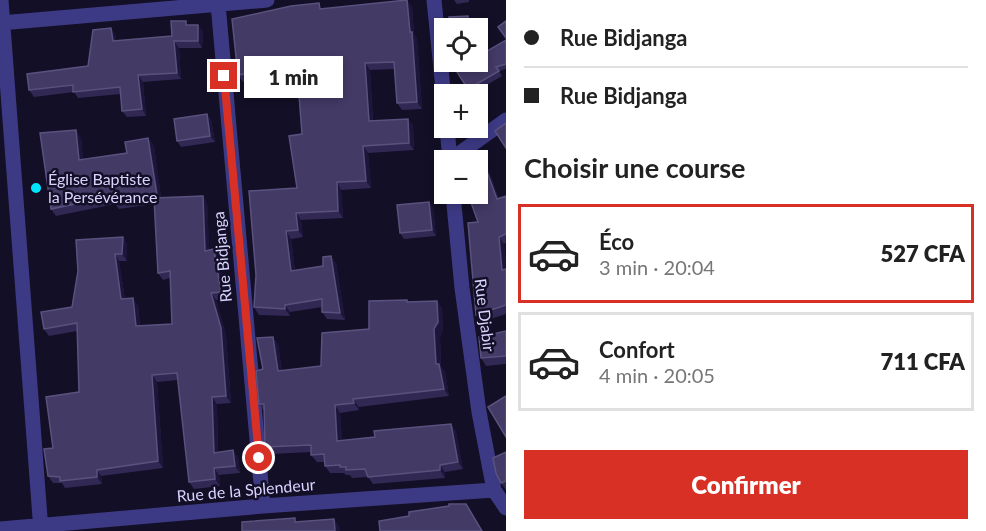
<!DOCTYPE html>
<html lang="fr">
<meta charset="utf-8">
<style>
:root{--surface:#fff;--page:#f2f2f2;--text:#222;--muted:#767676;--line:#e0e0e0;--accent:#d93025}
body{margin:0;font-family:Lato,sans-serif;background:var(--page);color:var(--text);height:100vh;display:flex;flex-direction:column;font-size:22px;white-space:nowrap}
*{box-sizing:border-box;margin:0}
p{font-size:20px;color:var(--muted)}
.icon{flex:none;width:33px;height:33px;fill:none;stroke:currentColor;stroke-width:2;stroke-linecap:round;stroke-linejoin:round}
.map{position:relative;flex:1;overflow:hidden}
.sheet{display:flex;flex-direction:column;background:var(--surface);width:480px}
.sheet>*{flex:none}
.top-card{display:grid;align-content:center;height:132px;padding:0 18px;background:var(--surface)}
.buttons{position:absolute;left:434px;top:18px;display:grid;gap:12px}
.buttons a{display:grid;place-items:center;width:54px;height:54px;border-radius:0px;background:var(--surface);box-shadow:0 3px 9px #0003;font-size:30px}
.end{position:absolute;width:27px;height:27px;margin:-14px;border:8px solid #d93025;background:#fff;box-shadow:0 0 0 3px #fff}
.from{border-radius:50%}
.bubble{position:absolute;height:42px;border-radius:0px;background:var(--surface);box-shadow:0 3px 9px #0003;font-size:20px;font-weight:800;line-height:42px;text-align:center}
.top-card b{display:flex;align-items:center;gap:21px;height:57px;font-size:22px}
.top-card b+b{border-top:2px solid var(--line)}
.top-card i{width:15px;height:15px;background:var(--text)}
ul{padding:0;list-style:none}
li{display:flex;align-items:center;gap:18px;height:99px;margin:0 12px 9px;padding:0 6px;border:3px solid var(--line);border-radius:0px}
li div{flex:1}
li b{display:block;font-size:22px}
li em{font-style:normal;font-weight:800}
li.active{border-color:var(--accent)}
li>.icon{width:54px;height:54px;stroke-width:1.5}
h2{padding:0 18px;font-size:27px;line-height:72px}
.button{display:flex;gap:12px;margin-top:auto;padding:12px 18px}
.button a{flex:1;height:69px;border-radius:0px;background:var(--accent);color:#fff;font-size:24px;font-weight:800;line-height:69px;text-align:center}
main{display:flex;flex:1;min-height:0}
.map>svg:first-child{display:block}
.lines{fill:none;stroke-linecap:round;stroke-linejoin:round}
.street{stroke:#3d3a85;stroke-width:15}
.wall{fill:#312854}
.shaded-wall{fill:#1d163a}
.building{fill:#433a66;stroke:#5a527e;stroke-width:1.5}
.route{stroke:#d93025;stroke-width:8}
.poi-dot{fill:#00e5ff;stroke:#130f26;stroke-width:2}
.labels{text-anchor:middle;stroke-width:5;stroke-linejoin:round;paint-order:stroke}
.poi-label{font-size:16px;fill:#d9d4ff;stroke:#130f26;text-anchor:start}
.street-label{font-size:16px;fill:#d9d4ff;stroke:#130f26}
</style>
<main>
<div class="map">
<svg width="506" height="531" viewBox="0 0 506 531">
<rect width="100%" height="100%" fill="#130f26"/>
<g class="lines">
<path class="street" d="M 1,0 L 41,531
M 434,0 L 444,99
M 218,4 L 263,506
M 0,23 L 267,0
M 447,128 L 450,160
M 450,160 L 506,120
M 453,194 L 462,288 L 479,412 L 494,490 L 506,508
M 0,529 L 263,506 L 494,490"/>
</g>
<path class="wall" d="M 407,0 L 412,7 L 414,34 L 417,39 L 422,109 L 402,110 L 397,103 L 395,69 L 370,70 L 373,121 L 408,119 L 413,126 L 414,150 L 368,153 L 371,188 L 341,190 L 343,218 L 301,220 L 303,237 L 291,239 L 295,271 L 323,266 L 336,263 L 345,320 L 327,319 L 322,312 L 322,307 L 290,312 L 290,316 L 259,315 L 254,307 L 297,188 L 302,134 L 297,75 L 288,76 L 287,75 L 243,82 L 238,75 L 323,9 Z
M 454,0 L 469,0 L 469,2 L 457,4 Z
M 189,25 L 198,25 L 203,32 L 202,48 L 179,48 L 181,79 L 143,82 L 146,116 L 127,117 L 122,111 L 121,94 L 78,98 L 74,92 L 34,97 L 29,90 L 88,66 L 115,34 L 116,41 L 172,36 Z
M 506,40 L 506,69 L 499,71 L 502,76 L 471,94 L 455,69 L 477,62 Z
M 207,114 L 211,120 L 215,142 L 181,147 L 177,141 Z
M 81,138 L 83,159 L 127,153 L 148,138 L 154,146 L 161,198 L 207,202 L 209,250 L 219,256 L 226,299 L 216,300 L 226,335 L 231,403 L 217,404 L 218,452 L 238,457 L 240,473 L 219,475 L 220,486 L 194,489 L 189,482 L 178,380 L 157,382 L 163,468 L 101,476 L 102,484 L 65,488 L 62,483 L 53,483 L 48,476 L 53,448 L 79,392 L 77,331 L 49,336 L 44,329 L 72,307 L 123,237 L 127,244 L 127,261 L 119,261 L 125,299 L 138,305 L 140,326 L 172,324 L 170,278 L 163,280 L 158,273 L 154,204 L 119,209 L 115,204 L 56,216 L 51,209 Z
M 486,163 L 499,199 L 506,196 L 506,243 L 504,244 L 506,262 L 506,314 L 481,322 L 476,315 L 478,222 Z
M 429,202 L 433,208 L 436,236 L 404,239 L 400,233 Z
M 437,301 L 442,309 L 443,330 L 440,337 L 441,367 L 445,372 L 449,396 L 359,407 L 359,410 L 340,413 L 342,440 L 375,437 L 451,424 L 456,432 L 463,469 L 445,472 L 445,478 L 373,484 L 368,477 L 352,478 L 350,475 L 346,475 L 344,473 L 330,473 L 325,466 L 325,462 L 317,462 L 311,455 L 311,452 L 271,454 L 265,447 L 264,411 L 259,404 L 263,369 L 278,344 L 282,371 L 321,366 L 369,329 L 409,302 Z
M 506,331 L 506,364 L 486,366 L 481,358 Z
M 506,452 L 506,490 L 501,483 Z"/>
<path class="shaded-wall" d="M 407,0 L 412,7 L 414,34 L 417,39 L 422,109 L 417,102 Z
M 468,16 L 471,20 L 472,28 L 469,28 Z
M 198,25 L 203,32 L 202,48 L 198,41 Z
M 111,28 L 115,34 L 117,48 L 113,41 Z
M 174,41 L 179,48 L 181,79 L 177,73 Z
M 365,63 L 370,70 L 373,128 L 369,121 Z
M 138,75 L 143,82 L 146,116 L 142,109 Z
M 207,114 L 211,120 L 215,142 L 210,136 Z
M 408,119 L 413,126 L 414,150 L 409,143 Z
M 76,130 L 81,138 L 84,168 L 79,160 Z
M 148,138 L 154,146 L 162,202 L 157,195 Z
M 363,146 L 368,153 L 371,188 L 366,181 Z
M 481,155 L 486,163 L 502,207 L 497,199 Z
M 337,182 L 341,190 L 343,218 L 338,211 Z
M 203,196 L 207,202 L 210,258 L 205,251 Z
M 429,202 L 433,208 L 436,236 L 432,230 Z
M 296,213 L 301,220 L 303,237 L 298,230 Z
M 286,231 L 291,239 L 296,278 L 291,271 Z
M 123,237 L 127,244 L 127,261 L 122,254 Z
M 499,237 L 504,244 L 506,262 L 506,275 L 502,270 Z
M 214,249 L 219,256 L 226,299 L 221,292 Z
M 115,254 L 119,261 L 126,306 L 121,299 Z
M 331,256 L 336,263 L 345,320 L 340,313 Z
M 211,293 L 216,300 L 226,335 L 231,403 L 226,396 Z
M 133,298 L 138,305 L 140,333 L 136,326 Z
M 437,301 L 442,309 L 443,330 L 440,337 L 441,367 L 445,372 L 449,396 L 444,389 L 436,364 L 434,329 Z
M 285,305 L 290,312 L 290,316 L 285,309 Z
M 273,337 L 278,344 L 283,379 L 278,371 Z
M 152,375 L 157,382 L 163,468 L 158,461 Z
M 212,397 L 217,404 L 218,460 L 214,453 Z
M 353,399 L 359,407 L 359,410 L 354,403 Z
M 335,405 L 340,413 L 343,448 L 337,441 Z
M 451,424 L 456,432 L 463,469 L 458,462 Z
M 233,450 L 238,457 L 240,473 L 235,466 Z
M 440,465 L 445,472 L 445,478 L 440,470 Z
M 214,468 L 219,475 L 220,486 L 215,479 Z
M 97,470 L 101,476 L 102,484 L 97,477 Z
M 334,519 L 339,526 L 340,531 L 335,531 Z"/>
<path class="building" d="M 407,0 L 410,32 L 412,32 L 417,102 L 397,103 L 394,62 L 365,63 L 369,121 L 408,119 L 409,143 L 363,146 L 366,181 L 337,182 L 338,211 L 296,213 L 298,230 L 286,231 L 291,271 L 323,266 L 323,257 L 331,256 L 340,313 L 322,312 L 322,299 L 285,305 L 285,309 L 254,307 L 256,275 L 249,191 L 297,188 L 289,136 L 302,134 L 297,68 L 283,69 L 283,67 L 238,75 L 232,19 L 291,6 L 319,3 L 320,9 Z
M 468,16 L 469,28 L 450,28 L 449,17 Z
M 171,21 L 186,21 L 186,25 L 198,25 L 198,41 L 174,41 L 177,73 L 138,75 L 142,109 L 122,111 L 120,87 L 73,92 L 73,85 L 29,90 L 27,74 L 88,66 L 93,30 L 111,28 L 113,41 L 172,36 Z
M 506,21 L 506,38 L 498,27 Z
M 506,40 L 506,64 L 496,67 L 499,71 L 468,89 L 455,69 L 454,62 L 477,62 L 477,57 Z
M 207,114 L 210,136 L 177,141 L 174,119 Z
M 506,123 L 506,148 L 495,131 Z
M 76,130 L 79,160 L 127,153 L 125,142 L 148,138 L 157,195 L 113,202 L 113,196 L 51,209 L 40,133 Z
M 481,155 L 497,199 L 506,196 L 506,234 L 499,237 L 502,270 L 506,269 L 506,305 L 476,315 L 468,223 L 478,222 L 468,194 L 477,194 L 477,160 L 467,160 Z
M 203,196 L 205,251 L 214,249 L 221,292 L 211,293 L 221,328 L 226,396 L 212,397 L 214,453 L 233,450 L 235,466 L 214,468 L 215,479 L 189,482 L 177,373 L 152,375 L 158,461 L 97,470 L 97,477 L 60,481 L 60,477 L 48,476 L 44,449 L 53,448 L 46,397 L 79,392 L 77,323 L 44,329 L 41,312 L 72,307 L 78,271 L 76,240 L 123,237 L 122,254 L 115,254 L 121,299 L 133,298 L 136,326 L 172,324 L 170,271 L 158,273 L 154,198 Z
M 429,202 L 432,230 L 400,233 L 397,205 Z
M 407,300 L 407,302 L 437,301 L 438,322 L 434,329 L 436,364 L 439,364 L 444,389 L 353,399 L 354,403 L 335,405 L 337,441 L 375,437 L 374,431 L 451,424 L 458,462 L 440,465 L 440,470 L 368,477 L 365,469 L 346,470 L 346,467 L 340,467 L 340,465 L 325,466 L 324,454 L 311,455 L 311,445 L 265,447 L 264,404 L 259,404 L 256,371 L 263,369 L 257,338 L 273,337 L 278,371 L 321,366 L 322,333 L 369,329 L 369,301 Z
M 506,331 L 506,356 L 481,358 L 479,337 Z
M 506,396 L 506,437 L 488,407 Z
M 506,452 L 506,481 L 501,483 L 496,473 L 493,458 Z
M 449,504 L 466,504 L 482,531 L 380,531 L 379,521 L 409,516 L 409,512 L 449,506 Z
M 295,518 L 295,522 L 334,519 L 335,531 L 242,531 L 242,522 Z"/>
<g class="lines">
<path class="route" d="M 224,76 L 259,458"/>
</g>
<circle class="poi-dot" cx="36" cy="188" r="6"/>
<g class="labels">
<g class="poi-label">
<text x="48" y="185">Église Baptiste<tspan x="48" dy="18">la Persévérance</tspan></text>
</g>
<g class="street-label">
<text transform="translate(222 257) rotate(-95)" y="6">Rue Bidjanga</text>
<text transform="translate(485 315) rotate(83)" y="6">Rue Djabir</text>
<text transform="translate(246 490) rotate(-5)" y="6">Rue de la Splendeur</text>
</g>
</g>
</svg>
<div class="buttons">
<a><svg class="icon" aria-label="locate" viewBox="0 0 24 24"><circle cx="12" cy="12" r="6"/><path d="M12 2v4M12 18v4M2 12h4M18 12h4"/></svg></a>
<a>+</a>
<a>−</a>
</div>
<i class="end from" style="left:259px;top:458px"></i>
<i class="end" style="left:224px;top:76px"></i>
<div class="bubble" style="left:244px;top:56px;width:99px">1 min</div>
</div>
<section class="sheet">
<div class="top-card">
<b><i class="from"></i>Rue Bidjanga</b>
<b><i></i>Rue Bidjanga</b>
</div>
<h2>Choisir une course</h2>
<ul>
<li class="active"><svg class="icon" aria-label="car" viewBox="0 0 24 24"><path d="M5 17H2v-5l4-1 3-4h7l3 4 3 1v5h-3M9 17h6M6 11h13"/><circle cx="7" cy="17" r="2"/><circle cx="17" cy="17" r="2"/></svg><div><b>Éco</b><p>3 min · 20:04</p></div><em>527 CFA</em></li>
<li><svg class="icon" aria-label="car" viewBox="0 0 24 24"><path d="M5 17H2v-5l4-1 3-4h7l3 4 3 1v5h-3M9 17h6M6 11h13"/><circle cx="7" cy="17" r="2"/><circle cx="17" cy="17" r="2"/></svg><div><b>Confort</b><p>4 min · 20:05</p></div><em>711 CFA</em></li>
</ul>
<div class="button"><a>Confirmer</a></div>
</section>
</main>
